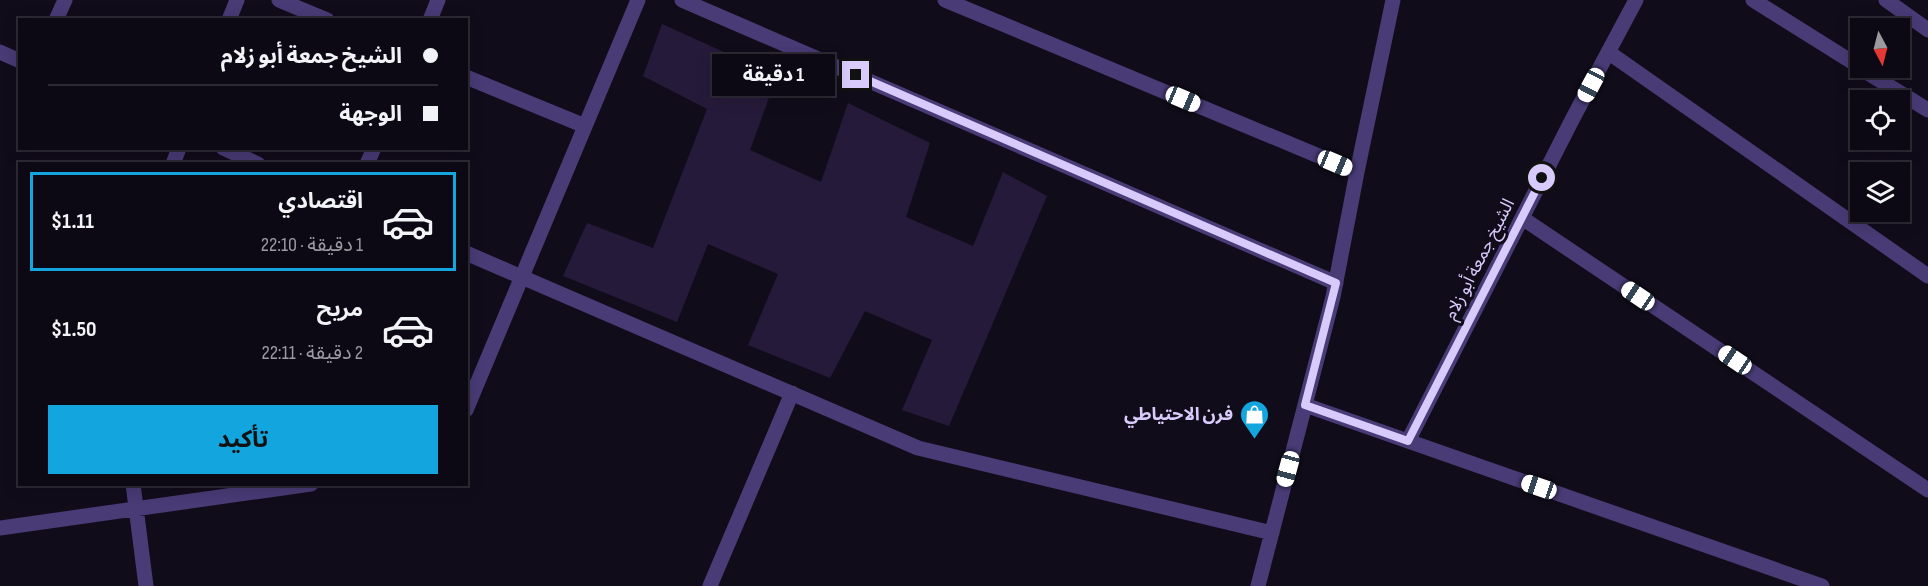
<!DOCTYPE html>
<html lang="ar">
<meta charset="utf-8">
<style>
:root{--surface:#0d0914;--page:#1b1722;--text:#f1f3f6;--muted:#9a9aa0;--line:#2d2a34;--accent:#13a5de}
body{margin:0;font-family:"Sofia Sans Condensed","Noto Sans Arabic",sans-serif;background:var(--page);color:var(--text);direction:rtl;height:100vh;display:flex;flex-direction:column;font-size:22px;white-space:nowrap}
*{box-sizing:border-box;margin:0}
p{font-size:20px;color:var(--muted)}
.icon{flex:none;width:33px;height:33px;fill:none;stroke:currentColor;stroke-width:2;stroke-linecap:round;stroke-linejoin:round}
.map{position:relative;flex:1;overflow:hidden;direction:ltr}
.details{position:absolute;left:18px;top:162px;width:450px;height:324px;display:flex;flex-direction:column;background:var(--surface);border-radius:0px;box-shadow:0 3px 15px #0003,0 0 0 2px var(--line);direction:rtl}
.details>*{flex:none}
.banner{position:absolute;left:18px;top:18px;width:450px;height:132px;border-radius:0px;box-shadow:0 3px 15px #0003,0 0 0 2px var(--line);direction:rtl;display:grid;align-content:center;height:132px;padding:0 30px;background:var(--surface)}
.needle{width:39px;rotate:173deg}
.fabs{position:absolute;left:1850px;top:18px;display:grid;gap:12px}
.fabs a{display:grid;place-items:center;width:60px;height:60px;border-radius:0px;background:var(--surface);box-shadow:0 3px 15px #0003,0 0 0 2px var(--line);font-size:30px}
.end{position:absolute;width:27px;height:27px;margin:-14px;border:8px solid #d8cafb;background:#111;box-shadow:0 0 0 3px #111}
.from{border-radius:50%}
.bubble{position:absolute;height:42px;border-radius:0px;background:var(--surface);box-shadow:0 3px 15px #0003,0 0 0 2px var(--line);font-size:20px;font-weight:700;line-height:42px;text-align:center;direction:rtl}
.car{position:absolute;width:18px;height:36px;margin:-18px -9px;border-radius:8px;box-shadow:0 0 4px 2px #0007;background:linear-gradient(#fff 24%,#345 0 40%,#fff 0 76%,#345 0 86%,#fff 0)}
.banner b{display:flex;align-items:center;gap:21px;height:57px;font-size:22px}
.banner b+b{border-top:2px solid var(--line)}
.banner i{width:15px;height:15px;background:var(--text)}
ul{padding:10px 0 0;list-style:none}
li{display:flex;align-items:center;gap:18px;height:99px;margin:0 12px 9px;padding:0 18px;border:3px solid transparent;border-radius:0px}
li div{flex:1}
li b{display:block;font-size:22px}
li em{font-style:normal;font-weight:700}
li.selected{border-color:var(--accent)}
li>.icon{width:54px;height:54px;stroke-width:1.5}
.cta{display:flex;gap:12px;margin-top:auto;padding:12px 30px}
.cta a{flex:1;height:69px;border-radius:0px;background:var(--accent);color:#111;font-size:24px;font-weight:700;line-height:69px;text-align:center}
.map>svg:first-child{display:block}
.building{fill:#261a3a}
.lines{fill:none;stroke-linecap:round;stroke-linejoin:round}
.street{stroke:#483b76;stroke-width:15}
.route{stroke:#d8cafb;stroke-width:8}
.labels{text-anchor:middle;stroke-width:6;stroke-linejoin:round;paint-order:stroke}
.street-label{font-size:18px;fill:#d8cafb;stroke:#110c1a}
.poi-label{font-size:18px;font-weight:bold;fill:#d8cafb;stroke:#110c1a;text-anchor:end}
</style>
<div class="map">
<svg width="1928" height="586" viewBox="0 0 1928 586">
<rect width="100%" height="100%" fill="#110c1a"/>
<path class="building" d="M 662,24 L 777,76 L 750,150 L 821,182 L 848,103 L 930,143 L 906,217 L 973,246 L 1003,172 L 1047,196 L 949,426 L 902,410 L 932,340 L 865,311 L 830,378 L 748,345 L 778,274 L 708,244 L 677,322 L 563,276 L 587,223 L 653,248 L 707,109 L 643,76 Z"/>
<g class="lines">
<path class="street" d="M 279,0 L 327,20
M 682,0 L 1336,283
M 945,0 L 1357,172
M 1753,0 L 1860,67
M 1886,0 L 1928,30
M 56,20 L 65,0
M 229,20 L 237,0
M 430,20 L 438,0
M 0,52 L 20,61
M 1608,52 L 1928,276
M 1860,68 L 1928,110
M 466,77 L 585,126
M 223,148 L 258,164
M 173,164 L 179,148
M 367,164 L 374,148
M 1522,218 L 1928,490
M 466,253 L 918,448 L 1272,533
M 1305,405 L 1822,586
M 466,410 L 638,0
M 1408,441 L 1573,118 L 1636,0
M 133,484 L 146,586
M 0,528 L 311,484
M 710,586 L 792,393
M 1258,586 L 1333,297 L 1357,172 L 1393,0"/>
</g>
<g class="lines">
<path class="route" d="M 856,75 L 1336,283 L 1305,405 L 1408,441 L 1542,178"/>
</g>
<defs>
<symbol id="shop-pin" viewBox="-11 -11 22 30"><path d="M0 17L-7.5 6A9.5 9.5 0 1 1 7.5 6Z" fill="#13a5de" stroke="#110c1a"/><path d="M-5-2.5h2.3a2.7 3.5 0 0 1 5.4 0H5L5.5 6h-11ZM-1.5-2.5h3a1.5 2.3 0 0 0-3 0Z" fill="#fff"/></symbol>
</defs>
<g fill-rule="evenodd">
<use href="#shop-pin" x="1238" y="398" width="33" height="45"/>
</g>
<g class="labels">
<g class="street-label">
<text transform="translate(1479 259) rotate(-63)" y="6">الشيخ جمعة أبو زلام</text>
</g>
<g class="poi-label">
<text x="1233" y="420">فرن الاحتياطي</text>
</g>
</g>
</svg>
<div class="fabs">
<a><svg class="needle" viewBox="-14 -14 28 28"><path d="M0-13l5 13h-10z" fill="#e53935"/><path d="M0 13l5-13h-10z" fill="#9a9aa0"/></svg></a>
<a><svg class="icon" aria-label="locate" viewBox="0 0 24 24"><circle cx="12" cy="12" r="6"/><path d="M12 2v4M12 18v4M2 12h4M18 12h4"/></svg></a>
<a><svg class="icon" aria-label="layers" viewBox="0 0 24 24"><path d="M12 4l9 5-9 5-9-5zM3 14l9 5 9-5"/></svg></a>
</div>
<i class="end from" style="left:1542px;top:178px"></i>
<i class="end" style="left:856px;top:75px"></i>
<div class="bubble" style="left:712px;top:54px;width:123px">1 دقيقة</div>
<i class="car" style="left:1591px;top:85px;rotate:208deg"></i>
<i class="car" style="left:1183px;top:99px;rotate:113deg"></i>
<i class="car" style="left:1335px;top:163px;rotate:113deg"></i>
<i class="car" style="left:1638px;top:296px;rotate:304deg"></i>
<i class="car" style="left:1735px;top:360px;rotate:304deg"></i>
<i class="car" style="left:1288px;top:469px;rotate:195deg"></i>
<i class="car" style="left:1539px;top:487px;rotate:289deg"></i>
<div class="banner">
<b><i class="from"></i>الشيخ جمعة أبو زلام</b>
<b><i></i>الوجهة</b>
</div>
<section class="details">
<ul>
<li class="selected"><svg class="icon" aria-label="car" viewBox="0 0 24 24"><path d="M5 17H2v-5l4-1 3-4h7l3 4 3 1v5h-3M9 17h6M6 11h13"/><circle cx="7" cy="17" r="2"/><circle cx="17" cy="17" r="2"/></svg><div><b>اقتصادي</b><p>1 دقيقة · 22:10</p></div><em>$1.11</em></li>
<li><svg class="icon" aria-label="car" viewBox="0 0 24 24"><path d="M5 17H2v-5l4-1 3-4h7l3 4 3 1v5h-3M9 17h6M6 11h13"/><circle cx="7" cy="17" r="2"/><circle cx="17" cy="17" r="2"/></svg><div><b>مريح</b><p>2 دقيقة · 22:11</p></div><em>$1.50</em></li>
</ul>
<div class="cta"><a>تأكيد</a></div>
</section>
</div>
